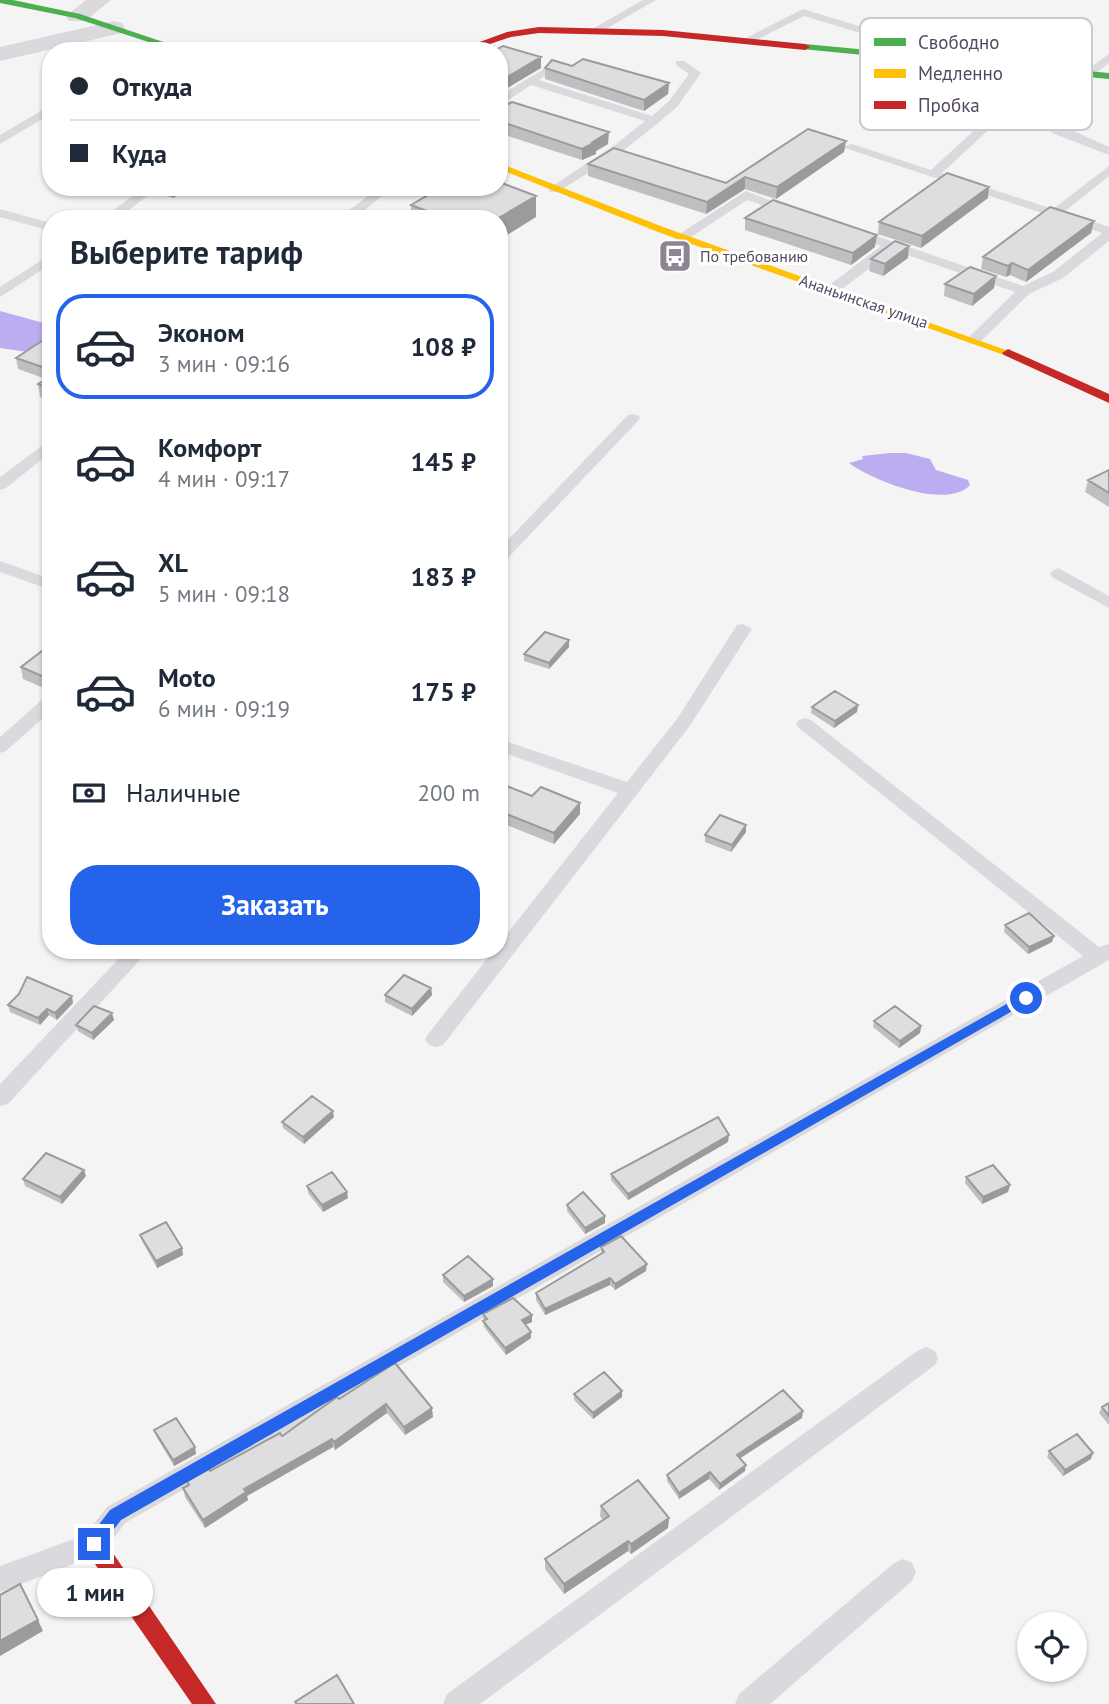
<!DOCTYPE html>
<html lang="ru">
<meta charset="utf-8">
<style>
:root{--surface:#fff;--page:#f2f2f3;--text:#1f2937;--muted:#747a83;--line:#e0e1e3;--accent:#2563eb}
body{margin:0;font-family:"PT Sans",sans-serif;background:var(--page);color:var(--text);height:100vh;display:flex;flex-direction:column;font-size:26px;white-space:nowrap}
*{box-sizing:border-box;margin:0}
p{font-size:23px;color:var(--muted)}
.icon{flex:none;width:38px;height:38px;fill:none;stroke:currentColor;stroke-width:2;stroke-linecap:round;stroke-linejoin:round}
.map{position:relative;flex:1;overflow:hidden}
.sheet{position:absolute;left:42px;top:210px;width:466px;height:749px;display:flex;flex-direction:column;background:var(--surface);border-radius:28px;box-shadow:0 2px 5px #0004}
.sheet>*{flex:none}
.hud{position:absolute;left:42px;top:42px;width:466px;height:154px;border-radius:28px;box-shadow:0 2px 5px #0004;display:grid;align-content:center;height:154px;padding:0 28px;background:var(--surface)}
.buttons{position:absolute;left:1017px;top:1612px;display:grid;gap:14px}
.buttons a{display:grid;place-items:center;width:70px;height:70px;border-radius:50%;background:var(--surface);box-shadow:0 2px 5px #0004;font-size:35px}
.end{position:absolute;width:32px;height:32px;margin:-16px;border:9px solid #2563eb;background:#fff;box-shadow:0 0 0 4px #fff}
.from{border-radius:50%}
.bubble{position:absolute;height:49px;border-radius:24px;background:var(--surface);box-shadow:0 2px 5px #0004;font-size:23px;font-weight:700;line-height:49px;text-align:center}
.hud b{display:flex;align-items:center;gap:24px;height:66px;font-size:26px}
.hud b+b{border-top:2px solid var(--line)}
.hud i{width:18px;height:18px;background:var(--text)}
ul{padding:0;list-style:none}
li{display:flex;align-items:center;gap:21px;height:105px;margin:0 14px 10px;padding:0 14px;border:4px solid transparent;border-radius:28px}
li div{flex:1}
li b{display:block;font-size:26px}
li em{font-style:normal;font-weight:700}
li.active{border-color:var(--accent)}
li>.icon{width:63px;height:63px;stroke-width:1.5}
h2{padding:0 28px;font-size:32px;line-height:84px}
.pay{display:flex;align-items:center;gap:18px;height:77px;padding:0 28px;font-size:26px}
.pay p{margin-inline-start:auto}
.primary-button{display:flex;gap:14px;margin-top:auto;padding:14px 28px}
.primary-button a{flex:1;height:80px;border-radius:28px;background:var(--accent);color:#fff;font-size:28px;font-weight:700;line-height:80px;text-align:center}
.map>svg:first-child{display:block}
.water{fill:#bcadf1}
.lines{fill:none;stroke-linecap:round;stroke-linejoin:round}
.lane{fill:#dbd9dd;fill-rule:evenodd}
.street{fill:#dbd9dd;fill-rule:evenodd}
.fast{fill:#4caf50;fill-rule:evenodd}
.slow{fill:#ffc107;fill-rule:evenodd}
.jam{fill:#c62828;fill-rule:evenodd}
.wall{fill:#bfbec0}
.shaded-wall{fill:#9b9b9c}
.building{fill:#dedddf;stroke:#9b9b9c;stroke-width:2}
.route{fill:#2563eb}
.labels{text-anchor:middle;stroke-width:6;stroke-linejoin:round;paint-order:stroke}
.far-poi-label{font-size:16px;fill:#554961;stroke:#fff;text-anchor:start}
.far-street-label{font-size:16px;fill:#554961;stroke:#fff}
.key{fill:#fff;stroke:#ccc8d0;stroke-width:2}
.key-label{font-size:19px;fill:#554961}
</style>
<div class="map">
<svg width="1109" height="1704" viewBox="0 0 1109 1704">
<rect width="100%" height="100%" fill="#f4f4f4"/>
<path class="water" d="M 0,311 L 51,325 L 51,342 L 28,352 L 0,348 Z
M 890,453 L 906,453 L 930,459 L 936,470 L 968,480 L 970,485 C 946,511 870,479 849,463 L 863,459 L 862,456 Z"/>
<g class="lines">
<path class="lane" d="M 643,0 L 656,0 L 597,34 L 587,32 Z
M 803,9 L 878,32 L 880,34 L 874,37 L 804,16 L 752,42 L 742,40 Z
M 957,27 L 1051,49 L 1057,70 L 1047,72 L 1042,53 L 958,34 L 896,56 L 886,54 Z
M 1109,54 L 1109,63 L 1092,76 L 1084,76 L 1084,72 Z
M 676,61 L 684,61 L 701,73 L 677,107 L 658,123 L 624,150 L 558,192 L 550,192 L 548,189 L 616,144 L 645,121 L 531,85 L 507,101 L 535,109 L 535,115 L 499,106 L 499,96 L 544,69 L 550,72 L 539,80 L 652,116 L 669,101 L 689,74 L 676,65 Z
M 1004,103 L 1012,103 L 1109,147 L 1109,155 L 1057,135 L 1009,111 L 942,173 L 1053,209 L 1109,166 L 1109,176 L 1064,212 L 1109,227 L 1109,241 L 1063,278 L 1029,294 L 980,342 L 970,342 L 970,336 L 1015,292 L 893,250 L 837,293 L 827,293 L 827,287 L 881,246 L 848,235 L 846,232 L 853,228 L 1023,286 L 1053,272 L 1102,233 L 842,147 L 852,144 L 931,170 Z
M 51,105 L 51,114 L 0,144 L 0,135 Z
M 144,187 L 159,187 L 117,219 L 102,219 Z
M 379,187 L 394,187 L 353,219 L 338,219 Z
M 746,191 L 797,211 L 791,215 L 747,200 L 685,241 L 680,242 L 673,238 Z
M 0,209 L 51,223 L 51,231 L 0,217 Z
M 51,254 L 51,264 L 0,297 L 0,287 Z
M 633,414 L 638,415 L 640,418 L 638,421 L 505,561 L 499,563 L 499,549 L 628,415 Z
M 51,439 L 51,452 L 6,488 L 0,490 L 0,477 Z
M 0,561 L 51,579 L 51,590 L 0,572 Z
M 1058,568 L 1109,596 L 1109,608 L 1052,577 L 1050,573 Z
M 743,624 L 752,629 L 689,727 L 443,1045 L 436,1047 L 429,1045 L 425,1039 L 429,1033 L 494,950 L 499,950 L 499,944 L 618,793 L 499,751 L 499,739 L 627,782 L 677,719 L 737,625 Z
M 51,695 L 51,711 L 6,751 L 0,753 L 0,737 L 45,697 Z
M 805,718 L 811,720 L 1099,947 L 1109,944 L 1109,960 L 125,1523 L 103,1553 L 0,1592 L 0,1566 L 85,1535 L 107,1507 L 1083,956 L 799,728 L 796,724 L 799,720 Z
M 127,950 L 149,950 L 8,1104 L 0,1106 L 0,1084 Z
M 926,1347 L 935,1351 L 938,1358 L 935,1365 L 480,1704 L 443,1704 L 447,1694 L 917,1351 Z
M 903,1559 L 912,1563 L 916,1572 L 912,1581 L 770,1704 L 735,1704 L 739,1694 L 894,1563 Z"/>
<path class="street" d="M 86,0 L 111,0 L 85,21 L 69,21 L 66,16 Z
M 114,21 L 122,23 L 125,28 L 122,33 L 0,61 L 0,47 Z"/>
<path class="fast" d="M 0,0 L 13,0 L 80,14 L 190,51 L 176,51 L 75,18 L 0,3 Z
M 805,44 L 1109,73 L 1109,79 L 802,49 L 800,47 Z"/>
<path class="slow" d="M 499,163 L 666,228 L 1014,353 L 1012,355 L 1004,355 L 658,232 L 499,169 Z"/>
<path class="jam" d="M 539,27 L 663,30 L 805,44 L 810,47 L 805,50 L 663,36 L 539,33 L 511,37 L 469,51 L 455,51 L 507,32 Z
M 1008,349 L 1109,394 L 1109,403 L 1004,355 L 1002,353 Z
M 94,1534 L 102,1537 L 216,1704 L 192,1704 L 86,1551 L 83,1544 L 86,1537 Z"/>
</g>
<path class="wall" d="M 572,66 L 669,83 L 668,94 L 644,111 L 545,79 L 545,68 Z
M 499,109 L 608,144 L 596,151 L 596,154 L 582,160 L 499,133 Z
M 846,141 L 844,152 L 776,199 L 745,189 L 706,214 L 588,176 L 588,164 L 726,183 Z
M 155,187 L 191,187 L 173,198 L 156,193 Z
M 536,196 L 536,217 L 499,219 L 411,219 L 411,205 Z
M 988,198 L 921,248 L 878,234 L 879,222 Z
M 745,218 L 875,247 L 851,265 L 745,230 Z
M 1094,221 L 1091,233 L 1026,282 L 1010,275 L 1006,277 L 981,269 L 983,257 Z
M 908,258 L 883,276 L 869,271 L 871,259 Z
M 945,284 L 994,288 L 972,306 L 944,296 Z
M 51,335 L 51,401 L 40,397 L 38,384 L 46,379 L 18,369 L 16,358 Z
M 1109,470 L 1109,507 L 1085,492 L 1088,480 Z
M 569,640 L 569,647 L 549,669 L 524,661 L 524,654 Z
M 51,650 L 51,691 L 23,679 L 21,667 Z
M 858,705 L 857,712 L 834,728 L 811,713 L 812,707 Z
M 499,783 L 532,796 L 580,803 L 580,814 L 554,844 L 499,822 Z
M 746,832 L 731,852 L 705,842 L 705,835 Z
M 1005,925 L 1054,936 L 1052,942 L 1028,954 L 1004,932 Z
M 431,988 L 432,995 L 412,1016 L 385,1002 L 385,995 Z
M 73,1003 L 57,1020 L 49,1015 L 40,1025 L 10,1012 L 8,1005 Z
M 114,1020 L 93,1040 L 78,1031 L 76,1025 Z
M 874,1021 L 921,1026 L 920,1033 L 899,1048 L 873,1027 Z
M 334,1117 L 304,1144 L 283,1128 L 282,1122 Z
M 728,1142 L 628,1200 L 611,1180 L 611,1174 Z
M 86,1176 L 62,1204 L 25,1186 L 23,1179 Z
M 966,1177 L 1010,1185 L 1008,1192 L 982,1204 L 965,1183 Z
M 307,1186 L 348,1198 L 323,1212 L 308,1193 Z
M 567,1205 L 605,1223 L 585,1234 L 567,1211 Z
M 140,1235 L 182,1248 L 183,1255 L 157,1268 L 142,1241 Z
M 601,1247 L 646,1271 L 615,1290 L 610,1285 L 545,1315 L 536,1300 L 536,1293 L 601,1254 Z
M 443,1275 L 493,1279 L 493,1286 L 464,1302 L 443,1282 Z
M 483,1314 L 532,1322 L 525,1325 L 531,1338 L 506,1355 L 484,1327 Z
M 395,1363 L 433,1417 L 405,1435 L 387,1413 L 335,1450 L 333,1447 L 247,1496 L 248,1500 L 205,1528 L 185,1497 L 183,1488 L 188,1485 L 187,1481 L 210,1471 L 282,1436 Z
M 622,1391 L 622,1397 L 593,1419 L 574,1400 L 574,1394 Z
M 1109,1403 L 1109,1425 L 1099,1413 L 1102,1407 Z
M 802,1418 L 740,1458 L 745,1471 L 719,1490 L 709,1479 L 679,1499 L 667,1481 L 667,1475 Z
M 154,1430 L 195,1447 L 196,1454 L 174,1466 L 156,1436 Z
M 1049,1451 L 1091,1459 L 1063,1476 L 1047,1457 Z
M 601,1506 L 669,1518 L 668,1528 L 631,1554 L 628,1551 L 564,1594 L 545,1569 L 545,1559 L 603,1520 L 600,1516 Z"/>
<path class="shaded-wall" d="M 541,57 L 541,68 L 499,93 L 499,82 Z
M 669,83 L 668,94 L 644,111 L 644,100 Z
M 609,132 L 608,144 L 596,151 L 596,154 L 582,160 L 582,149 Z
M 846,141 L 844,152 L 776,199 L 777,187 Z
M 745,177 L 745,189 L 706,214 L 707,202 Z
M 181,187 L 191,187 L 173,198 L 172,192 Z
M 989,187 L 988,198 L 921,248 L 922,236 Z
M 536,196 L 536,217 L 499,240 L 499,219 L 497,219 Z
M 1094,221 L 1091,233 L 1026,282 L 1028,270 Z
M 877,235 L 875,247 L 851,265 L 853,253 Z
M 909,246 L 908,258 L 883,276 L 885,264 Z
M 1012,263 L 1010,275 L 1006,277 L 1008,266 Z
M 996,276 L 994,288 L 972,306 L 974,294 Z
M 569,640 L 569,647 L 549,669 L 549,663 Z
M 858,705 L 857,712 L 834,728 L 835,721 Z
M 580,803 L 580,814 L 554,844 L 554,833 Z
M 746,825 L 746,832 L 731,852 L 732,845 Z
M 1054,936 L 1052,942 L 1028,954 L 1029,947 Z
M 431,988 L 432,995 L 412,1016 L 412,1009 Z
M 72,996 L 73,1003 L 57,1020 L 55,1013 Z
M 47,1009 L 49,1015 L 40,1025 L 38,1018 Z
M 112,1013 L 114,1020 L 93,1040 L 92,1033 Z
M 921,1026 L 920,1033 L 899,1048 L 900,1041 Z
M 333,1111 L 334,1117 L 304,1144 L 303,1137 Z
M 729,1135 L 728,1142 L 628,1200 L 628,1194 Z
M 84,1170 L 86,1176 L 62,1204 L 60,1197 Z
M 1010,1185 L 1008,1192 L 982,1204 L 983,1197 Z
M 347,1192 L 348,1198 L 323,1212 L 322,1205 Z
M 605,1216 L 605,1223 L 585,1234 L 585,1228 Z
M 182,1248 L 183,1255 L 157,1268 L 156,1261 Z
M 647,1264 L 646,1271 L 615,1290 L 615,1284 Z
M 610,1278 L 610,1285 L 545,1315 L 545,1309 Z
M 493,1279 L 493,1286 L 464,1302 L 464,1296 Z
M 532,1315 L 532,1322 L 522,1326 L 522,1320 Z
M 531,1332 L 531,1338 L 506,1355 L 505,1348 Z
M 622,1391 L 622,1397 L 593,1419 L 593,1413 Z
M 386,1404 L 387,1413 L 335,1450 L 334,1442 Z
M 432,1408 L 433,1417 L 405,1435 L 404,1427 Z
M 803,1411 L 802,1418 L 736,1461 L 737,1455 Z
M 332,1439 L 333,1447 L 247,1496 L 248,1500 L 205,1528 L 203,1520 L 244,1489 Z
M 195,1447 L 196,1454 L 174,1466 L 173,1460 Z
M 1093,1453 L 1091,1459 L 1063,1476 L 1065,1470 Z
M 746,1465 L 745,1471 L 719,1490 L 720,1484 Z
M 710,1472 L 709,1479 L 679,1499 L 679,1493 Z
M 669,1518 L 668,1528 L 631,1554 L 631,1544 Z
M 628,1541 L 628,1551 L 564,1594 L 564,1584 Z
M 38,1620 L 43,1631 L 0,1656 L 0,1641 Z"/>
<path class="building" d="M 503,46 L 541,57 L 499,82 L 499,51 L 494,51 Z
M 583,59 L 669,83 L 644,100 L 545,68 L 552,60 L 572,66 Z
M 512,102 L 609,132 L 593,142 L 596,142 L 582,149 L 499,121 L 499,109 Z
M 808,129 L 846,141 L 777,187 L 745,177 L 707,202 L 588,164 L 614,148 L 726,183 Z
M 947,173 L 989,187 L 922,236 L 879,222 Z
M 499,182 L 536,196 L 497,219 L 448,219 L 411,205 L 442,187 L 499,187 Z
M 157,187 L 181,187 L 172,192 Z
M 773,200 L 877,235 L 853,253 L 745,218 Z
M 1050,207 L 1094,221 L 1028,270 L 1012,263 L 1008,266 L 983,257 Z
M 895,241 L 909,246 L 885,264 L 871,259 Z
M 970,267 L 996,276 L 974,294 L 945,284 Z
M 51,335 L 51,370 L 16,358 Z
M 51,376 L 51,390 L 38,384 Z
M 1109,470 L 1109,493 L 1088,480 Z
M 545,632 L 569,640 L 549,663 L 524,654 Z
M 46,648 L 51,650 L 51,680 L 21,667 Z
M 835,691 L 858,705 L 835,721 L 812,707 Z
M 499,783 L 532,796 L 541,787 L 580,803 L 554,833 L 499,811 Z
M 720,815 L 746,825 L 732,845 L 705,835 Z
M 1029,913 L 1054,936 L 1029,947 L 1005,925 Z
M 404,975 L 431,988 L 412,1009 L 385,995 Z
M 27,977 L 72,996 L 55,1013 L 47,1009 L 38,1018 L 8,1005 L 19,994 Z
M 94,1006 L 112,1013 L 92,1033 L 76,1025 Z
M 895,1006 L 921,1026 L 900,1041 L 874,1021 Z
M 312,1096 L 333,1111 L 303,1137 L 282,1122 Z
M 718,1117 L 729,1135 L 628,1194 L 611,1174 Z
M 46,1153 L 84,1170 L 60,1197 L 23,1179 Z
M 993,1165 L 1010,1185 L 983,1197 L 966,1177 Z
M 332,1172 L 347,1192 L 322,1205 L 307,1186 Z
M 583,1192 L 605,1216 L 585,1228 L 567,1205 Z
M 166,1222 L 182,1248 L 156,1261 L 140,1235 Z
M 621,1236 L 647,1264 L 615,1284 L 610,1278 L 545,1309 L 536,1293 L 604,1252 L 601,1247 Z
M 468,1256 L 493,1279 L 464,1296 L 443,1275 Z
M 513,1298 L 532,1315 L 522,1320 L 531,1332 L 505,1348 L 483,1321 L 487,1319 L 483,1314 Z
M 395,1363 L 432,1408 L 404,1427 L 386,1404 L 334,1442 L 332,1439 L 244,1489 L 246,1492 L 203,1520 L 183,1488 L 189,1485 L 187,1481 L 209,1469 L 210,1471 L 280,1433 L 282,1436 L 337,1397 L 339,1399 Z
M 604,1372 L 622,1391 L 593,1413 L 574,1394 Z
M 783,1390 L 803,1411 L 737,1455 L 746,1465 L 720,1484 L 710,1472 L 679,1493 L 667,1475 Z
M 1109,1403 L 1109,1416 L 1102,1407 Z
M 176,1418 L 195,1447 L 173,1460 L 154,1430 Z
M 1077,1434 L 1093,1453 L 1065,1470 L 1049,1451 Z
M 638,1480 L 669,1518 L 631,1544 L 628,1541 L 564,1584 L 545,1559 L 609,1516 L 601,1506 Z
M 20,1584 L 38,1620 L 0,1641 L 0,1595 Z
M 337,1675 L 354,1704 L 297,1704 L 295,1702 Z"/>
<path class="route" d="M 1026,993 L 1032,998 L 1030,1001 L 121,1520 L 99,1549 L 94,1552 L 88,1549 L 86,1544 L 88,1539 L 110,1510 Z"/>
<defs>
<symbol id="bus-square" viewBox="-11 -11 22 22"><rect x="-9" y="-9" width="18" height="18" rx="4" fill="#8d8594" stroke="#fff"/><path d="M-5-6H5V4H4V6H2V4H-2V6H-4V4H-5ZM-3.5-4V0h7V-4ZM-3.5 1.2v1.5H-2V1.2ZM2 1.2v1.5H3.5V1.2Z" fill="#fff"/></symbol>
</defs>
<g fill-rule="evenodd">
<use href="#bus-square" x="656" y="237" width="38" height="38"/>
</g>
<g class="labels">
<g class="far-poi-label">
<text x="700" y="262">По требованию</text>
</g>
<g class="far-street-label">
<text transform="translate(864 301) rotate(19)" y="6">Ананьинская улица</text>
</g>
</g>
<rect x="860" y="18" width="232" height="112" rx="10" class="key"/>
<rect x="874" y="38" width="32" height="8" fill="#4caf50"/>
<rect x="874" y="69" width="32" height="9" fill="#ffc107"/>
<rect x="874" y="101" width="32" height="8" fill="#c62828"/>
<g class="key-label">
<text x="918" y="49">Свободно</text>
<text x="918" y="80">Медленно</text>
<text x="918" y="112">Пробка</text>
</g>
</svg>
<div class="buttons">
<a><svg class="icon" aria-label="locate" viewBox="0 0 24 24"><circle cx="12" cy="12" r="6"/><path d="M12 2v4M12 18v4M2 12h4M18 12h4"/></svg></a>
</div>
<i class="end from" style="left:1026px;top:998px"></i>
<i class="end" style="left:94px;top:1544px"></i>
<div class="bubble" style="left:37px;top:1568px;width:116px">1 мин</div>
<div class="hud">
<b><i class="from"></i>Откуда</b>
<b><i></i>Куда</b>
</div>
<section class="sheet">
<h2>Выберите тариф</h2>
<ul>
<li class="active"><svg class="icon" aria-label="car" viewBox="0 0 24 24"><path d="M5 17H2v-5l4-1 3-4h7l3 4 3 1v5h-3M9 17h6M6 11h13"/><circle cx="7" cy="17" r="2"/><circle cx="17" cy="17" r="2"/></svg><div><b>Эконом</b><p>3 мин · 09:16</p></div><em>108 ₽</em></li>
<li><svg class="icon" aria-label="car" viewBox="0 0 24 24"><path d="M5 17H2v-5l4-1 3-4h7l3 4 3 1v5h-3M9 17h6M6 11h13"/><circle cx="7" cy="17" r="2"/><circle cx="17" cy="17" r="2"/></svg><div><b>Комфорт</b><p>4 мин · 09:17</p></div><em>145 ₽</em></li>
<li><svg class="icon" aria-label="car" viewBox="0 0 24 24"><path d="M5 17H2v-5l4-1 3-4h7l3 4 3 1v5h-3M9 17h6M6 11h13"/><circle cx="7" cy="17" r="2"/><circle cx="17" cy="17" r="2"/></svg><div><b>XL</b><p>5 мин · 09:18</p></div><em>183 ₽</em></li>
<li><svg class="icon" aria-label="car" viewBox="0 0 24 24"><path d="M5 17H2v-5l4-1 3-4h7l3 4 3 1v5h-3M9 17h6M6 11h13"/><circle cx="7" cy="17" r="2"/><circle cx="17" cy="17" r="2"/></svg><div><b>Moto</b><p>6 мин · 09:19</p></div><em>175 ₽</em></li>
</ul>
<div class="pay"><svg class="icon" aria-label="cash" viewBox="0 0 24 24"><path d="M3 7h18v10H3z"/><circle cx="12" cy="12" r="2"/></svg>Наличные<p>200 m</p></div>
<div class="primary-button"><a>Заказать</a></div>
</section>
</div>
